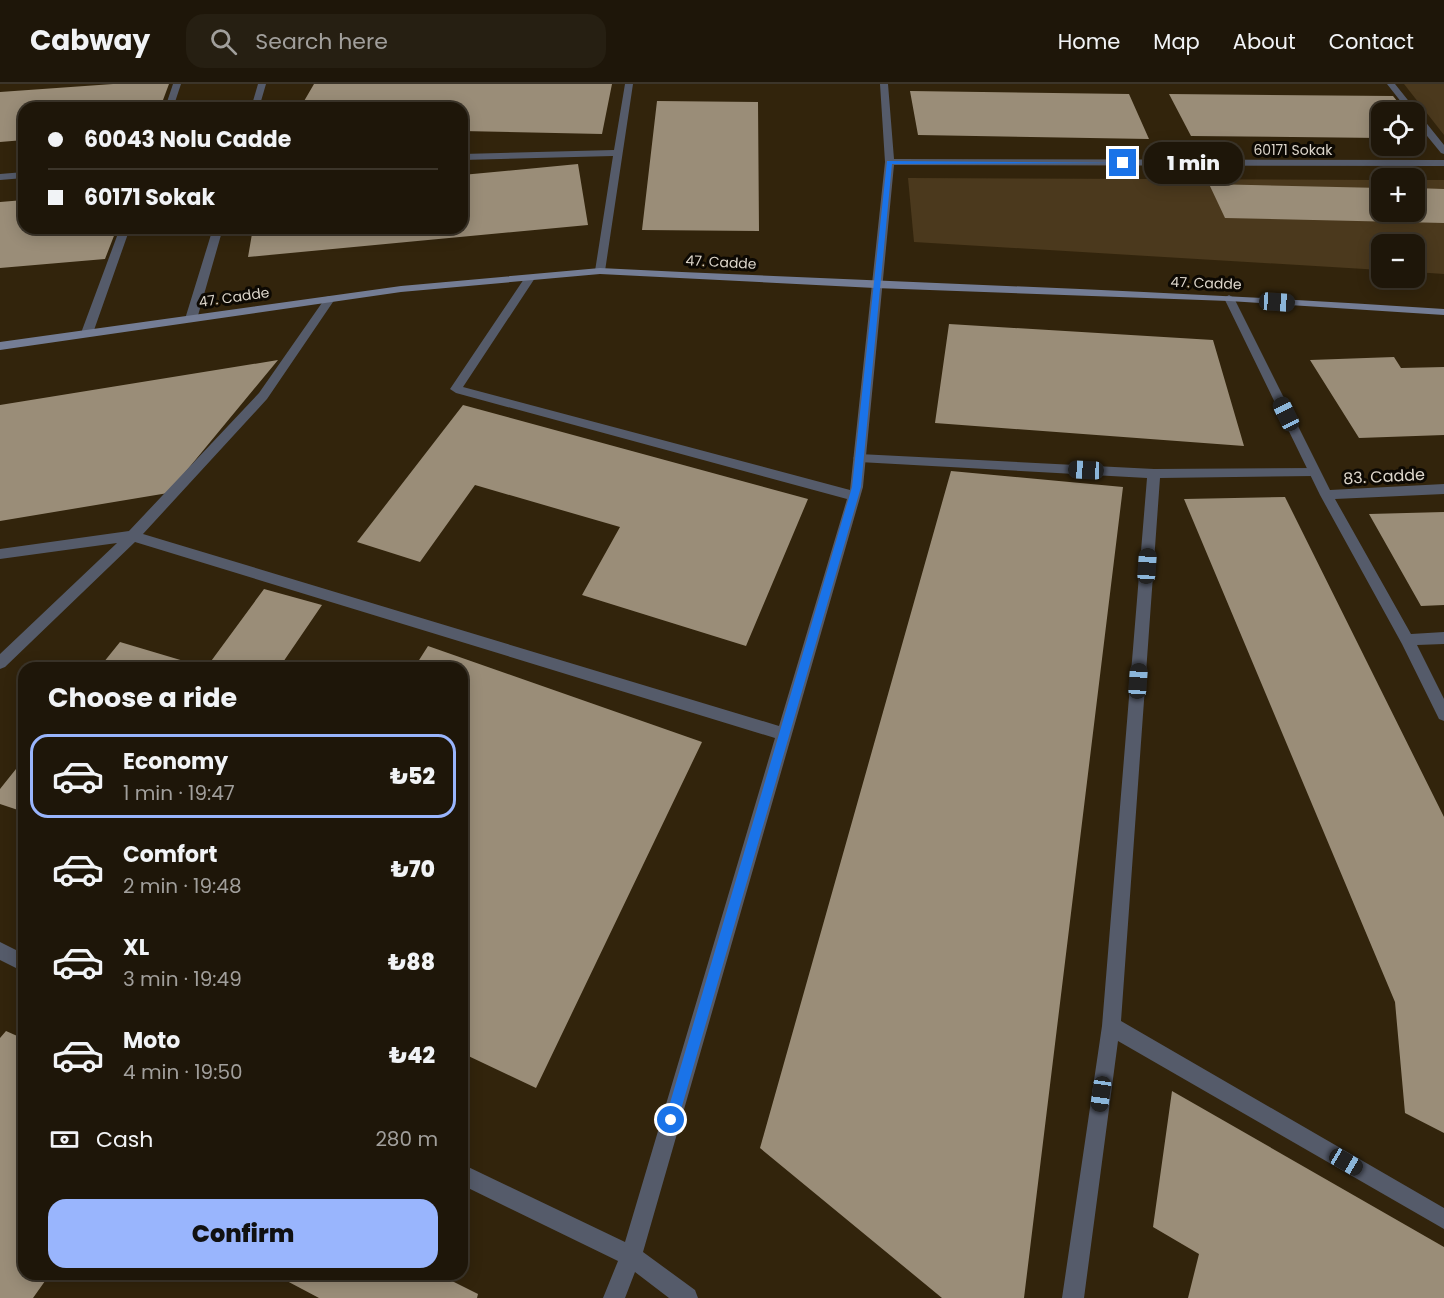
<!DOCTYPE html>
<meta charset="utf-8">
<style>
:root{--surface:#1e1609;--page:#261f12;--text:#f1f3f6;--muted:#a19f9c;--line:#3c352a;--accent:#99b5fd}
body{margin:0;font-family:Poppins,sans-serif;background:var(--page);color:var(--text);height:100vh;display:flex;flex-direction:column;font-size:22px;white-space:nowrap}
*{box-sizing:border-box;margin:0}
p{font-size:20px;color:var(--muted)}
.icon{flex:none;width:33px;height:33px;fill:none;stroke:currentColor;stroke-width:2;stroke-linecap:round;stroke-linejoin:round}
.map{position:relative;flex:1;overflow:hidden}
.drawer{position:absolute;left:18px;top:578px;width:450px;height:618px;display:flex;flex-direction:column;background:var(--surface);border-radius:18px;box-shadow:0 3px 15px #0003,0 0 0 2px var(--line)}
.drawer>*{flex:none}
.guide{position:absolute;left:18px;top:18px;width:450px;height:132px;border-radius:18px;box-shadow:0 3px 15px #0003,0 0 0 2px var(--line);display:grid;align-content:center;height:132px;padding:0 30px;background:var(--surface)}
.controls{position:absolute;left:1371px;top:18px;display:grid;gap:12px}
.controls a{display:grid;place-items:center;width:54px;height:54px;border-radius:12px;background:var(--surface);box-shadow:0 3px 15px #0003,0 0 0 2px var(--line);font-size:30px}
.end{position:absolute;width:27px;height:27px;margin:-14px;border:8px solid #1a73e8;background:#fff;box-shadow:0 0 0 3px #fff}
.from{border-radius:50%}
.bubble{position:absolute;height:42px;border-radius:18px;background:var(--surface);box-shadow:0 3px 15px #0003,0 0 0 2px var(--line);font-size:20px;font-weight:800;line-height:42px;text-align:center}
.car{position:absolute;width:18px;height:36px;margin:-18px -9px;border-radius:8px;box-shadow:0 0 4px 2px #0007;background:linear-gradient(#222 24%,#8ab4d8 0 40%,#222 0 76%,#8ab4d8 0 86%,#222 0)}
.guide b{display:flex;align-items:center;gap:21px;height:57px;font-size:22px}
.guide b+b{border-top:2px solid var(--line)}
.guide i{width:15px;height:15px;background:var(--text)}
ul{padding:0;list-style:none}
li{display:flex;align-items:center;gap:18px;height:84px;margin:0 12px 9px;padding:0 18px;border:3px solid transparent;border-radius:18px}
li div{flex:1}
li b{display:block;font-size:22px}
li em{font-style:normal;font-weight:800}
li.current{border-color:var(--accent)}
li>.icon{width:54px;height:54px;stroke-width:1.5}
h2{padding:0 30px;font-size:27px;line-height:72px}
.pay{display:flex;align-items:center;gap:15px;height:66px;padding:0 30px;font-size:22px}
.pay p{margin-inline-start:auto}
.cta{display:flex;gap:12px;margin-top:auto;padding:12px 30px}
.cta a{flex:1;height:69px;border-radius:18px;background:var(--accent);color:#111;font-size:24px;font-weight:800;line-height:69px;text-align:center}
header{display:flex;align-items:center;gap:36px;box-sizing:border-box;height:84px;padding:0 30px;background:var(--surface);border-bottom:2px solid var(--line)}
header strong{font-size:28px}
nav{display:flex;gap:33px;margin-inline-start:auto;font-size:21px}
.search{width:420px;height:54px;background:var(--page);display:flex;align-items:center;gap:15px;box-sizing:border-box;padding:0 21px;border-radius:18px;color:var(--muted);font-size:22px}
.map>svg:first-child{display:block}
.built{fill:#32240c;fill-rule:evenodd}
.green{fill:#4b391d}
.building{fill:#9a8d78}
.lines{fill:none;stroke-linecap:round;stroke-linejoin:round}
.lane{fill:#555b6a;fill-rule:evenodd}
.street{fill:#555b6a;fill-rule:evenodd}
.secondary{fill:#747d95;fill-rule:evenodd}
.route{fill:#1a73e8}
.labels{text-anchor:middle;stroke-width:6;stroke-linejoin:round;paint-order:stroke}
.far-street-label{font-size:14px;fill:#ddd6cb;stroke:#0d0903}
.street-label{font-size:16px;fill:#ddd6cb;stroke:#0d0903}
</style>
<header>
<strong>Cabway</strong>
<div class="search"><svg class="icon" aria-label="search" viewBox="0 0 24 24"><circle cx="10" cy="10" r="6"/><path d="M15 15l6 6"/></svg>Search here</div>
<nav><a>Home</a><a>Map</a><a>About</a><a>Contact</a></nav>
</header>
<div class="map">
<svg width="1444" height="1214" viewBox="0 0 1444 1214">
<rect width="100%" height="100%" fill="#281e0c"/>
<path class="built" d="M 0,0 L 1444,0 L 1444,1214 L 0,1214 ZM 24,24 L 462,24 L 462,144 L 24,144 ZM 1382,28 L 1414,28 L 1414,62 L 1382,62 ZM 1382,94 L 1414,94 L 1414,128 L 1382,128 ZM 1382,160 L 1414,160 L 1414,194 L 1382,194 ZM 24,584 L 462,584 L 462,1190 L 24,1190 Z"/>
<path class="green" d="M 1404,0 L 1444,0 L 1444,51 Z
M 908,94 L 1381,96 L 1382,128 L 1414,128 L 1415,96 L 1444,96 L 1444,190 L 1415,188 L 1414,160 L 1382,160 L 1381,186 L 914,158 Z"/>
<path class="building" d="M 113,0 L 169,0 L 160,24 L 24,24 L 24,56 L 0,58 L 0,8 Z
M 314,0 L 612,0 L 602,50 L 462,47 L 462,24 L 300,24 Z
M 910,7 L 1129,10 L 1149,55 L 918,51 Z
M 1169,10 L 1393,12 L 1406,28 L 1382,28 L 1382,54 L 1191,52 Z
M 657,17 L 758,18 L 759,147 L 642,146 Z
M 1414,39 L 1427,54 L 1414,54 Z
M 578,80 L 588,141 L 248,173 L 253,144 L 462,144 L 462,91 Z
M 1209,100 L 1382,104 L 1382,128 L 1414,128 L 1414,104 L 1444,105 L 1444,139 L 1225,134 Z
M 24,116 L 24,144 L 117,144 L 105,175 L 0,184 L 0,118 Z
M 949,240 L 1213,256 L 1244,362 L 935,339 Z
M 1394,273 L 1401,284 L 1444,283 L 1444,351 L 1359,354 L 1310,276 Z
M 278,276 L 168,409 L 0,437 L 0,321 Z
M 463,321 L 808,415 L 746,562 L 582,511 L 620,443 L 475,401 L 420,478 L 357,458 Z
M 951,387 L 1123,403 L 1024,1214 L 942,1214 L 760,1064 Z
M 1285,413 L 1444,733 L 1444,1049 L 1405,1029 L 1395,918 L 1184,415 Z
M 1444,428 L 1444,521 L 1421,522 L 1369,430 Z
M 264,505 L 322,521 L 279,584 L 206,584 Z
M 120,558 L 204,583 L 204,584 L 99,584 Z
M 428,562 L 702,658 L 536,1004 L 462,969 L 462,584 L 414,584 Z
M 24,675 L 24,728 L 0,720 L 0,705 Z
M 6,947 L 24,955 L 24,1190 L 50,1190 L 33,1214 L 0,1214 L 0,954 Z
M 1172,1007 L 1444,1163 L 1444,1214 L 1188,1214 L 1199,1170 L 1153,1143 Z
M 288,1190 L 445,1190 L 444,1193 L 478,1210 L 477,1214 L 319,1214 L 285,1196 Z"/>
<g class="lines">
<path class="lane" d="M 859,370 L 1154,385 L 1318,384 L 1318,390 L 1314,392 L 1160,394 L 1121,937 L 1444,1124 L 1444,1145 L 1118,957 L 1084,1214 L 1062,1214 L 1102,942 L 1147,394 L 859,378 L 853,374 Z"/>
<path class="street" d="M 173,0 L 181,0 L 173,24 L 165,24 Z
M 258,0 L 266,0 L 259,24 L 251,24 Z
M 625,0 L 633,0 L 605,187 L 600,190 L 595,187 L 613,72 L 462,76 L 462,70 L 614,66 Z
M 880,0 L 888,0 L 894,75 L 1444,76 L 1444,82 L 894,81 L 863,403 L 643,1168 L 695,1206 L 698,1214 L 669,1214 L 635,1188 L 625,1214 L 603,1214 L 618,1177 L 462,1101 L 462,1080 L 625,1158 L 775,654 L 135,458 L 5,583 L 0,585 L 0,570 L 117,459 L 0,475 L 0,465 L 129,447 L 259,309 L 326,213 L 330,212 L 335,215 L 267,315 L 143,450 L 779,642 L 847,415 L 456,309 L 450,305 L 526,192 L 534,192 L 535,194 L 463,303 L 850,406 L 885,78 Z
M 1387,0 L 1395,0 L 1444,61 L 1444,70 L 1441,69 L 1414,36 L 1414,28 L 1409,28 Z
M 24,88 L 24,94 L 0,96 L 0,90 Z
M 120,144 L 130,144 L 93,249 L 87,253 L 83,252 L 81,249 Z
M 213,144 L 223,144 L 197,235 L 191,238 L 185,235 Z
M 1229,211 L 1234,214 L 1330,406 L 1444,400 L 1444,410 L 1335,415 L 1411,550 L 1444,548 L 1444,560 L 1417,561 L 1444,615 L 1444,637 L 1439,635 L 1402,560 L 1320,411 L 1224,214 Z
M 0,858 L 24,870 L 24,888 L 0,876 Z"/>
<path class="secondary" d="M 600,184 C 881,198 1163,206 1444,225 L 1444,231 L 1229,217 L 875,204 L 600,190 L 401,208 L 0,266 L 0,258 L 401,202 Z"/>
</g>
<path class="route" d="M 887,77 L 1126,79 L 892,80 L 861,403 L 678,1036 L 671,1042 L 665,1036 L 852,403 Z"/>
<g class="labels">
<g class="far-street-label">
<text x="1293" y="71">60171 Sokak</text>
<text transform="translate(721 178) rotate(3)" y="5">47. Cadde</text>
<text transform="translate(1206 199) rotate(2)" y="5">47. Cadde</text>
<text transform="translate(234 213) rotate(-8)" y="5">47. Cadde</text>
</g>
<g class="street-label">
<text transform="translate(1384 392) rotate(-3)" y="6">83. Cadde</text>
</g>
</g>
</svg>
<div class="controls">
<a><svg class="icon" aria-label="locate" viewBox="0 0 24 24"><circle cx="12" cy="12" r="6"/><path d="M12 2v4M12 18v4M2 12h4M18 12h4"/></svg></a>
<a>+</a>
<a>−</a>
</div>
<i class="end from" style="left:671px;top:1036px"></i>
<i class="end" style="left:1123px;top:79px"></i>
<div class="bubble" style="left:1144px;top:58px;width:99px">1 min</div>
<i class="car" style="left:1277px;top:218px;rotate:94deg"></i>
<i class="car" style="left:1286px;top:330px;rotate:334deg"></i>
<i class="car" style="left:1086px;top:386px;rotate:273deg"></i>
<i class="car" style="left:1147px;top:482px;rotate:4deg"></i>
<i class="car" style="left:1138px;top:597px;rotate:4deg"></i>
<i class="car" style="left:1101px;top:1010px;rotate:188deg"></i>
<i class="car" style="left:1346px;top:1078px;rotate:120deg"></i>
<div class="guide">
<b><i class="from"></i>60043 Nolu Cadde</b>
<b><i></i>60171 Sokak</b>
</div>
<section class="drawer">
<h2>Choose a ride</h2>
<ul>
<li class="current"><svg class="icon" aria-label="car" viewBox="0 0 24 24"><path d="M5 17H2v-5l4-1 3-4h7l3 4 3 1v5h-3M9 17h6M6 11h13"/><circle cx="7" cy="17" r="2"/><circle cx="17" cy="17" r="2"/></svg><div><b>Economy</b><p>1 min · 19:47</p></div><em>₺52</em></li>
<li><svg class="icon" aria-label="car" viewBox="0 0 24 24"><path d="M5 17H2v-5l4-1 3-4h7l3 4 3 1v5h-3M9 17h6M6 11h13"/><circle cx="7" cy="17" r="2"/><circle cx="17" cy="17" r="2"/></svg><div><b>Comfort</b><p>2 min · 19:48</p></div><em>₺70</em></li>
<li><svg class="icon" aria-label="car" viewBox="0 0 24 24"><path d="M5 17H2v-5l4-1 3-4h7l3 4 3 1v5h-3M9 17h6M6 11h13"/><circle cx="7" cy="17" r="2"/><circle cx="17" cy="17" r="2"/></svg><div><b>XL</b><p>3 min · 19:49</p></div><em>₺88</em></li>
<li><svg class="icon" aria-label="car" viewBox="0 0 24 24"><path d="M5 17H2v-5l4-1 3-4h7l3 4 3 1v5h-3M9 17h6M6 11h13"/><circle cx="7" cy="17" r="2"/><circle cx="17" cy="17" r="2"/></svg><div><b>Moto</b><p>4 min · 19:50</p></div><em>₺42</em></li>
</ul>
<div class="pay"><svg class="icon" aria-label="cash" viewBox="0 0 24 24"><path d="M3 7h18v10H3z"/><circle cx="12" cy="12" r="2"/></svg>Cash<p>280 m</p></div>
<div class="cta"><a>Confirm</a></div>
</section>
</div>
